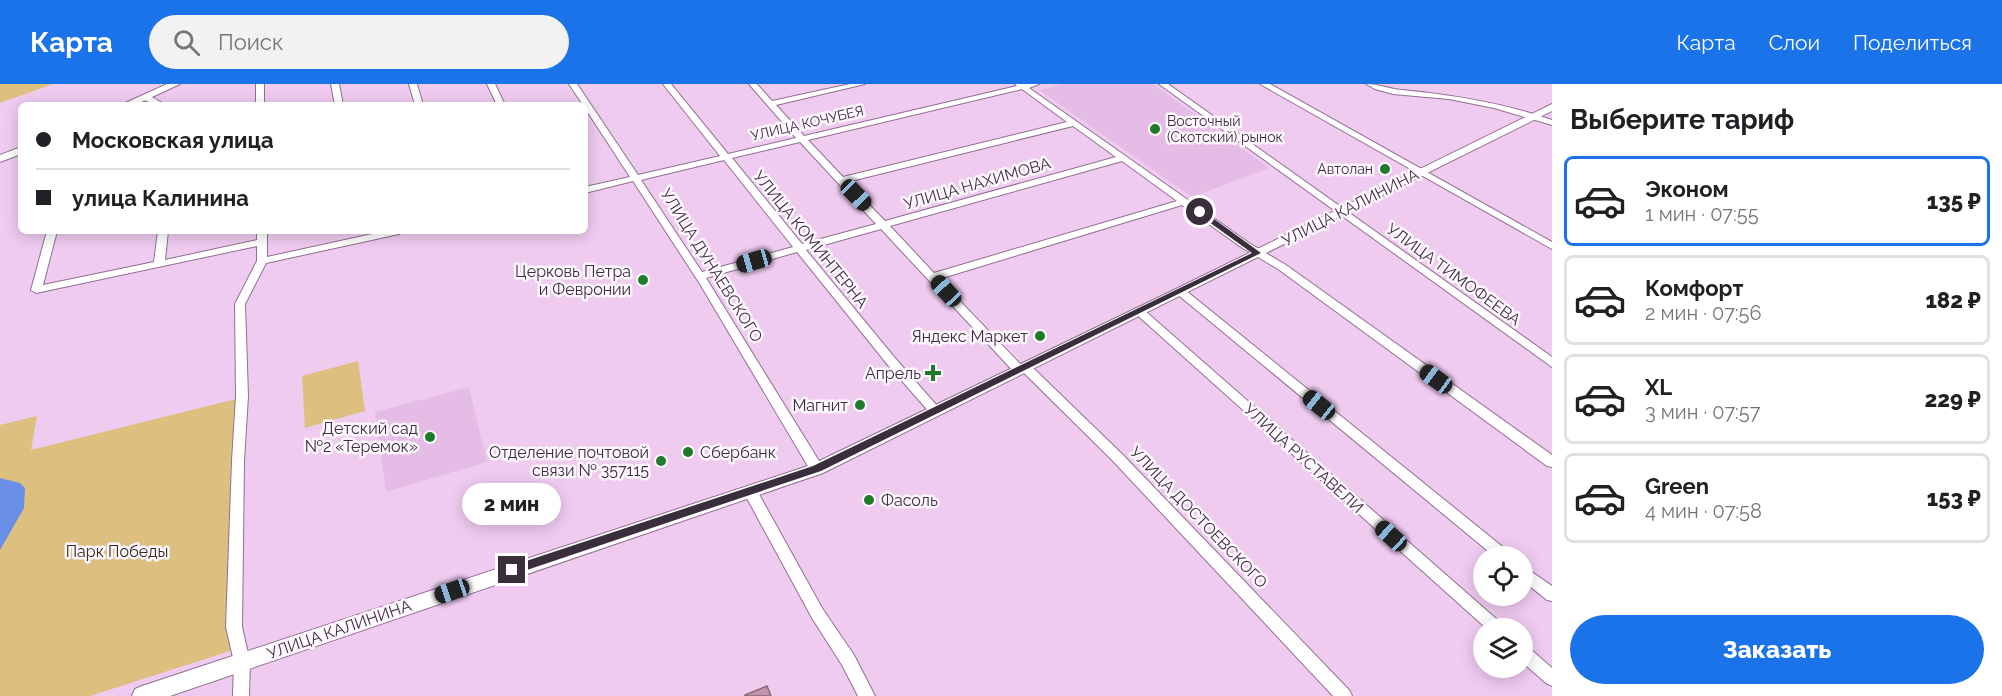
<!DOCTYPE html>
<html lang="ru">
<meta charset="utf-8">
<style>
:root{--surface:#fff;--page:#f2f2f2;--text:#202124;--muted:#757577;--line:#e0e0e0;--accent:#1a73e8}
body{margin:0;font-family:Raleway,sans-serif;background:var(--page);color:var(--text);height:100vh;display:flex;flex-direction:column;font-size:22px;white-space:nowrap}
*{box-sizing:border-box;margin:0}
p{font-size:20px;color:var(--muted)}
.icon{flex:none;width:33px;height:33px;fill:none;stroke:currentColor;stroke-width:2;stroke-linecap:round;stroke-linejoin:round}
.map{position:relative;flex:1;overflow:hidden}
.drawer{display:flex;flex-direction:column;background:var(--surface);width:450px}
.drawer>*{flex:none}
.top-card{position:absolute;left:18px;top:18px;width:570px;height:132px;border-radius:9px;box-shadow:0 3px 15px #0003;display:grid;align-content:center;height:132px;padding:0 18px;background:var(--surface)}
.fabs{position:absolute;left:1473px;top:462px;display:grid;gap:12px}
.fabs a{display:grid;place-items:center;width:60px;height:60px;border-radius:50%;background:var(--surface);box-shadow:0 3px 15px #0003;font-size:30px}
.end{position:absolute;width:27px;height:27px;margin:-14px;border:8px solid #3b2e3c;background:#fff;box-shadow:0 0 0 3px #fff}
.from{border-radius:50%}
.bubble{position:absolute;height:42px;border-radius:21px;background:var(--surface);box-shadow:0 3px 15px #0003;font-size:20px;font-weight:800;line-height:42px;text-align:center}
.car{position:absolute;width:18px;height:36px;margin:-18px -9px;border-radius:8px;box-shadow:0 0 4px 2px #0007;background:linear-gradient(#222 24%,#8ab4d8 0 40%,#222 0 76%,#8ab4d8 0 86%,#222 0)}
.top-card b{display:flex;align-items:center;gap:21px;height:57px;font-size:22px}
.top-card b+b{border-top:2px solid var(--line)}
.top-card i{width:15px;height:15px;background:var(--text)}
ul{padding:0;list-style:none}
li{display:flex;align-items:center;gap:18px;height:90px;margin:0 12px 9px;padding:0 6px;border:3px solid var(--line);border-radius:9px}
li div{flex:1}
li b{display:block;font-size:22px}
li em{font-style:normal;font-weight:800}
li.selected{border-color:var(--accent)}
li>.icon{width:54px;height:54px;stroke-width:1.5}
h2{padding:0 18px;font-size:27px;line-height:72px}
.action{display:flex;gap:12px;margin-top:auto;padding:12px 18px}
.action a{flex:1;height:69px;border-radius:36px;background:var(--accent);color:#fff;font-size:24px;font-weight:800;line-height:69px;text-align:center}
header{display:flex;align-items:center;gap:36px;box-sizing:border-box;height:84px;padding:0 30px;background:var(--accent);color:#fff}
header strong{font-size:28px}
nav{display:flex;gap:33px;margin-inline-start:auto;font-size:21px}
.search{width:420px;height:54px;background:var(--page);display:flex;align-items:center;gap:15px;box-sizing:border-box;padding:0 21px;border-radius:33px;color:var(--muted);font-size:22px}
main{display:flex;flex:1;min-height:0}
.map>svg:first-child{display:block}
.built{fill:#e5bce6}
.green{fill:#ddbf7f}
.water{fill:#698fe6}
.building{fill:#c194ac;stroke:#876878;stroke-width:1.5}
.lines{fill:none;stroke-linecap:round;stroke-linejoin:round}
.minor-casing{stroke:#907091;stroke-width:2}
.major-casing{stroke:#907091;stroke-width:2}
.minor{fill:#fff;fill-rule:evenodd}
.major{fill:#fff;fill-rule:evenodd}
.route{fill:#3b2e3c}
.poi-dot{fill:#1e7b2b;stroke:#fef7ff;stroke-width:2}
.labels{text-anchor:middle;stroke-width:5;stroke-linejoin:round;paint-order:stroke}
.far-poi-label{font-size:14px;fill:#3b2e3c;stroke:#fef7ff;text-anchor:start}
.far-street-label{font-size:14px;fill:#3b2e3c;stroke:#fef7ff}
.street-label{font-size:16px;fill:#3b2e3c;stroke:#fef7ff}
.poi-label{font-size:16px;fill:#3b2e3c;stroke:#fef7ff;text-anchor:end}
.park-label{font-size:16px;fill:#332a18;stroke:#fef7ff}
</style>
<header>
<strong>Карта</strong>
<div class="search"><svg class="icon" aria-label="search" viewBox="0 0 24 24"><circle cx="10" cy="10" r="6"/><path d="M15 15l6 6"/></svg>Поиск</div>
<nav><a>Карта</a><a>Слои</a><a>Поделиться</a></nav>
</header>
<main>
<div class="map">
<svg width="1552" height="612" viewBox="0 0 1552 612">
<rect width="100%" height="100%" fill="#efcbf0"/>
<path class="built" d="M 1064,0 L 1153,0 L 1269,84 L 1192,113 L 1039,6 Z
M 469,303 L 487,378 L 386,408 L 375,328 Z"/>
<path class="green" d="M 0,0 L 53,0 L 0,19 Z
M 358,277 L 365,327 L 305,344 L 302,292 Z
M 240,314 L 230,567 L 90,612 L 0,612 L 0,341 L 37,332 L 31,366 Z"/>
<path class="water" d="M 0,394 L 20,399 L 25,404 L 24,424 L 0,466 Z"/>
<path class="building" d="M 767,602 L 771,612 L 745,612 L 745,611 Z"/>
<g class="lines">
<defs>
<path id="minor" d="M 256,0 L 264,0 L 264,21 L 256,21 Z
M 331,0 L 339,0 L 343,21 L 335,21 Z
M 409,0 L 417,0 L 423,21 L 415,21 Z
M 487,0 L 495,0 L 505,21 L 497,21 Z
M 569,0 L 577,0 L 638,91 L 720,72 L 663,0 L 671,0 L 728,70 L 796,54 L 749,0 L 757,0 L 772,17 L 850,0 L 865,0 L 776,21 L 804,52 L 1017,2 L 1015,0 L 1039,0 L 1029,4 L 1249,159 L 1286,181 L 1552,371 L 1552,383 L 1547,382 L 1278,185 L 1241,163 L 1182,121 L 939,195 L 1021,281 L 1029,280 L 1122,370 L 1350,607 L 1352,612 L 1333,612 L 1112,376 L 1023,288 L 1015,289 L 881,145 L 806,166 L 895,274 L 939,324 L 941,327 L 939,330 L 931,330 L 887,280 L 797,168 L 706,194 L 824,385 L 822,389 L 812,389 L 700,200 L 633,97 L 585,109 L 585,103 L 630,93 L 585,24 L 585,21 L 583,21 ZM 1022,5 L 1067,38 L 843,93 L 808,56 ZM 1073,42 L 1116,73 L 885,137 L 847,98 ZM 800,58 L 876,140 L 802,160 L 732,74 ZM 724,76 L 793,163 L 702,188 L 641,96 ZM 1122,77 L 1177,117 L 934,189 L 890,142 Z
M 1159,0 L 1168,0 L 1552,273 L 1552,283 Z
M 1260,0 L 1270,0 L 1552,158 L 1552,165 Z
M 1366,0 C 1379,0 1390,5 1402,6 C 1454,11 1503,19 1552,36 L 1552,41 L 1494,24 L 1449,15 L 1393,10 L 1375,5 Z
M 142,11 L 148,11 L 166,21 L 156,21 L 142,15 Z
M 47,147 L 57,147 L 43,201 L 154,178 L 158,147 L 168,147 L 165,176 L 257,156 L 257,147 L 267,147 L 267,173 L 386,147 L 404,147 L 399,150 L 266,179 L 245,220 L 248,312 L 244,377 L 242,543 L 250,578 L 249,612 L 233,612 L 234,578 L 226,543 L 232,377 L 236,312 L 235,220 L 257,177 L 257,162 L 36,209 L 31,206 Z
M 1181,205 L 1185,206 L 1509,468 L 1511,472 L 1494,472 L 1177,210 L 1176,208 L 1177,206 Z
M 1140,224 L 1144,226 L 1501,539 L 1503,544 L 1486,544 L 1136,230 L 1135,228 L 1136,226 Z
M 750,402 L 755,403 L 822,524 L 854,571 L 875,612 L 858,612 L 842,581 L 812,534 L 743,407 L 745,403 Z
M 1522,481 L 1552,502 L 1552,517 L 1547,516 L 1522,496 Z
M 1522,561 L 1528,563 L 1552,584 L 1552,602 L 1546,599 L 1522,578 Z"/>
<path id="major" d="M 167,0 L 180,0 L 135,21 L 121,21 Z
M 1552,20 L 1552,27 L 823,389 L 170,612 L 132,612 L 135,605 L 142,602 L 811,381 L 1176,205 Z
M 21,63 L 21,70 L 0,78 L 0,71 Z"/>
</defs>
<use href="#minor" class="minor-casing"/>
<use href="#major" class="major-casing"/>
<use href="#minor" class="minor"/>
<use href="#major" class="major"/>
</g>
<path class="route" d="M 1198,127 L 1203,127 L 1261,169 L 821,387 L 512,491 L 508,490 L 508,483 L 813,382 L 1252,169 L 1198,130 Z"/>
<g class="poi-dot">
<circle cx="1155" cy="45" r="6"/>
<circle cx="1385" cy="85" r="6"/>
<circle cx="643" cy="196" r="6"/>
<circle cx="1040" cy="252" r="6"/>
<path d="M930 280h6v6h6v6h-6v6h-6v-6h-6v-6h6z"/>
<circle cx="860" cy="321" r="6"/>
<circle cx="430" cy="353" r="6"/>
<circle cx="688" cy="368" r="6"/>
<circle cx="661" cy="377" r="6"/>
<circle cx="869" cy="416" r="6"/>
</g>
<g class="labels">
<g class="far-poi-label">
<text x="1167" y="42">Восточный<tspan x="1167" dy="16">(Скотский) рынок</tspan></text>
<text x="1373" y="90" text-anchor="end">Автолан</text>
</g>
<g class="far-street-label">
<text transform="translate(807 39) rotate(-13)" y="5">УЛИЦА КОЧУБЕЯ</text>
</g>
<g class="street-label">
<text transform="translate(977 99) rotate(-16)" y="6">УЛИЦА НАХИМОВА</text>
<text transform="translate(1350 123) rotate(-27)" y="6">УЛИЦА КАЛИНИНА</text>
<text transform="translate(811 155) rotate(51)" y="6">УЛИЦА КОМИНТЕРНА</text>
<text transform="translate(712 181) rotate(58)" y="6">УЛИЦА ДУНАЕВСКОГО</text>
<text transform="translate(1454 190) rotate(36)" y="6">УЛИЦА ТИМОФЕЕВА</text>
<text transform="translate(1304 374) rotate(42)" y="6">УЛИЦА РУСТАВЕЛИ</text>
<text transform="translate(1199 433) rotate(46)" y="6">УЛИЦА ДОСТОЕВСКОГО</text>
<text transform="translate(339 545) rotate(-19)" y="6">УЛИЦА КАЛИНИНА</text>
</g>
<g class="poi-label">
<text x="631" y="193">Церковь Петра<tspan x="631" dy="18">и Февронии</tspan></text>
<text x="1028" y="258">Яндекс Маркет</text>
<text x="921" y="295">Апрель</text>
<text x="848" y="327">Магнит</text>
<text x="418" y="350">Детский сад<tspan x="418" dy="18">№2 «Теремок»</tspan></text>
<text x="649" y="374">Отделение почтовой<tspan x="649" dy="18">связи № 357115</tspan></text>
<text x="700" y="374" text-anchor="start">Сбербанк</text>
<text x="881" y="422" text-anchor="start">Фасоль</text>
</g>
<g class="park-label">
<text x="117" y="473">Парк Победы</text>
</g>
</g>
</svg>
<div class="fabs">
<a><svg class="icon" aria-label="locate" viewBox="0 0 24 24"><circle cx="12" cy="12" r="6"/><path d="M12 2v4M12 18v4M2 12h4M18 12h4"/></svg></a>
<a><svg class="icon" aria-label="layers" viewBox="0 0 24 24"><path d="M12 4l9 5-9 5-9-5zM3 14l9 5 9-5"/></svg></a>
</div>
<i class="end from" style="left:1200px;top:128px"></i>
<i class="end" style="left:512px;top:486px"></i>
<div class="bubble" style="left:462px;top:399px;width:99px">2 мин</div>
<i class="car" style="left:856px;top:111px;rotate:136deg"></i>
<i class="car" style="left:754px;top:177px;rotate:254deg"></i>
<i class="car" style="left:946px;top:207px;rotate:317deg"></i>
<i class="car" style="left:1436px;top:295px;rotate:306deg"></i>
<i class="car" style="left:1319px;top:321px;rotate:309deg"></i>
<i class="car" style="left:1391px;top:452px;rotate:312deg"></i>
<i class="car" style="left:452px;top:507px;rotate:251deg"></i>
<div class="top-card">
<b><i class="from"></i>Московская улица</b>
<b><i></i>улица Калинина</b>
</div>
</div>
<section class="drawer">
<h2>Выберите тариф</h2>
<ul>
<li class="selected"><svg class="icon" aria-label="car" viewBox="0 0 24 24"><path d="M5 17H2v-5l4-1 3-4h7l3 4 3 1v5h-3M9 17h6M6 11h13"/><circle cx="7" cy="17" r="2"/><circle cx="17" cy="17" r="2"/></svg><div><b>Эконом</b><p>1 мин · 07:55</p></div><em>135 ₽</em></li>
<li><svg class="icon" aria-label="car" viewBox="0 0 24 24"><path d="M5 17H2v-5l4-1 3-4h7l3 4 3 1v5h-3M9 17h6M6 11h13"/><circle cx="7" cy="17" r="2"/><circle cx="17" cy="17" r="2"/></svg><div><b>Комфорт</b><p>2 мин · 07:56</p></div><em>182 ₽</em></li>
<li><svg class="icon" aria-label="car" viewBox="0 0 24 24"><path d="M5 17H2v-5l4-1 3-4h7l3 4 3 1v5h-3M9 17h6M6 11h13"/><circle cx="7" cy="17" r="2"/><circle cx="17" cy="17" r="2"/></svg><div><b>XL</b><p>3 мин · 07:57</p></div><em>229 ₽</em></li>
<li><svg class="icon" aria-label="car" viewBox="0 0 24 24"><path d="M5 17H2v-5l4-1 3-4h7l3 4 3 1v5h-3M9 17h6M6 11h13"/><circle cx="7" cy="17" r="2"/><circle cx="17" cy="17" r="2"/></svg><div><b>Green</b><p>4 мин · 07:58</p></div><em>153 ₽</em></li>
</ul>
<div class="action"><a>Заказать</a></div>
</section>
</main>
